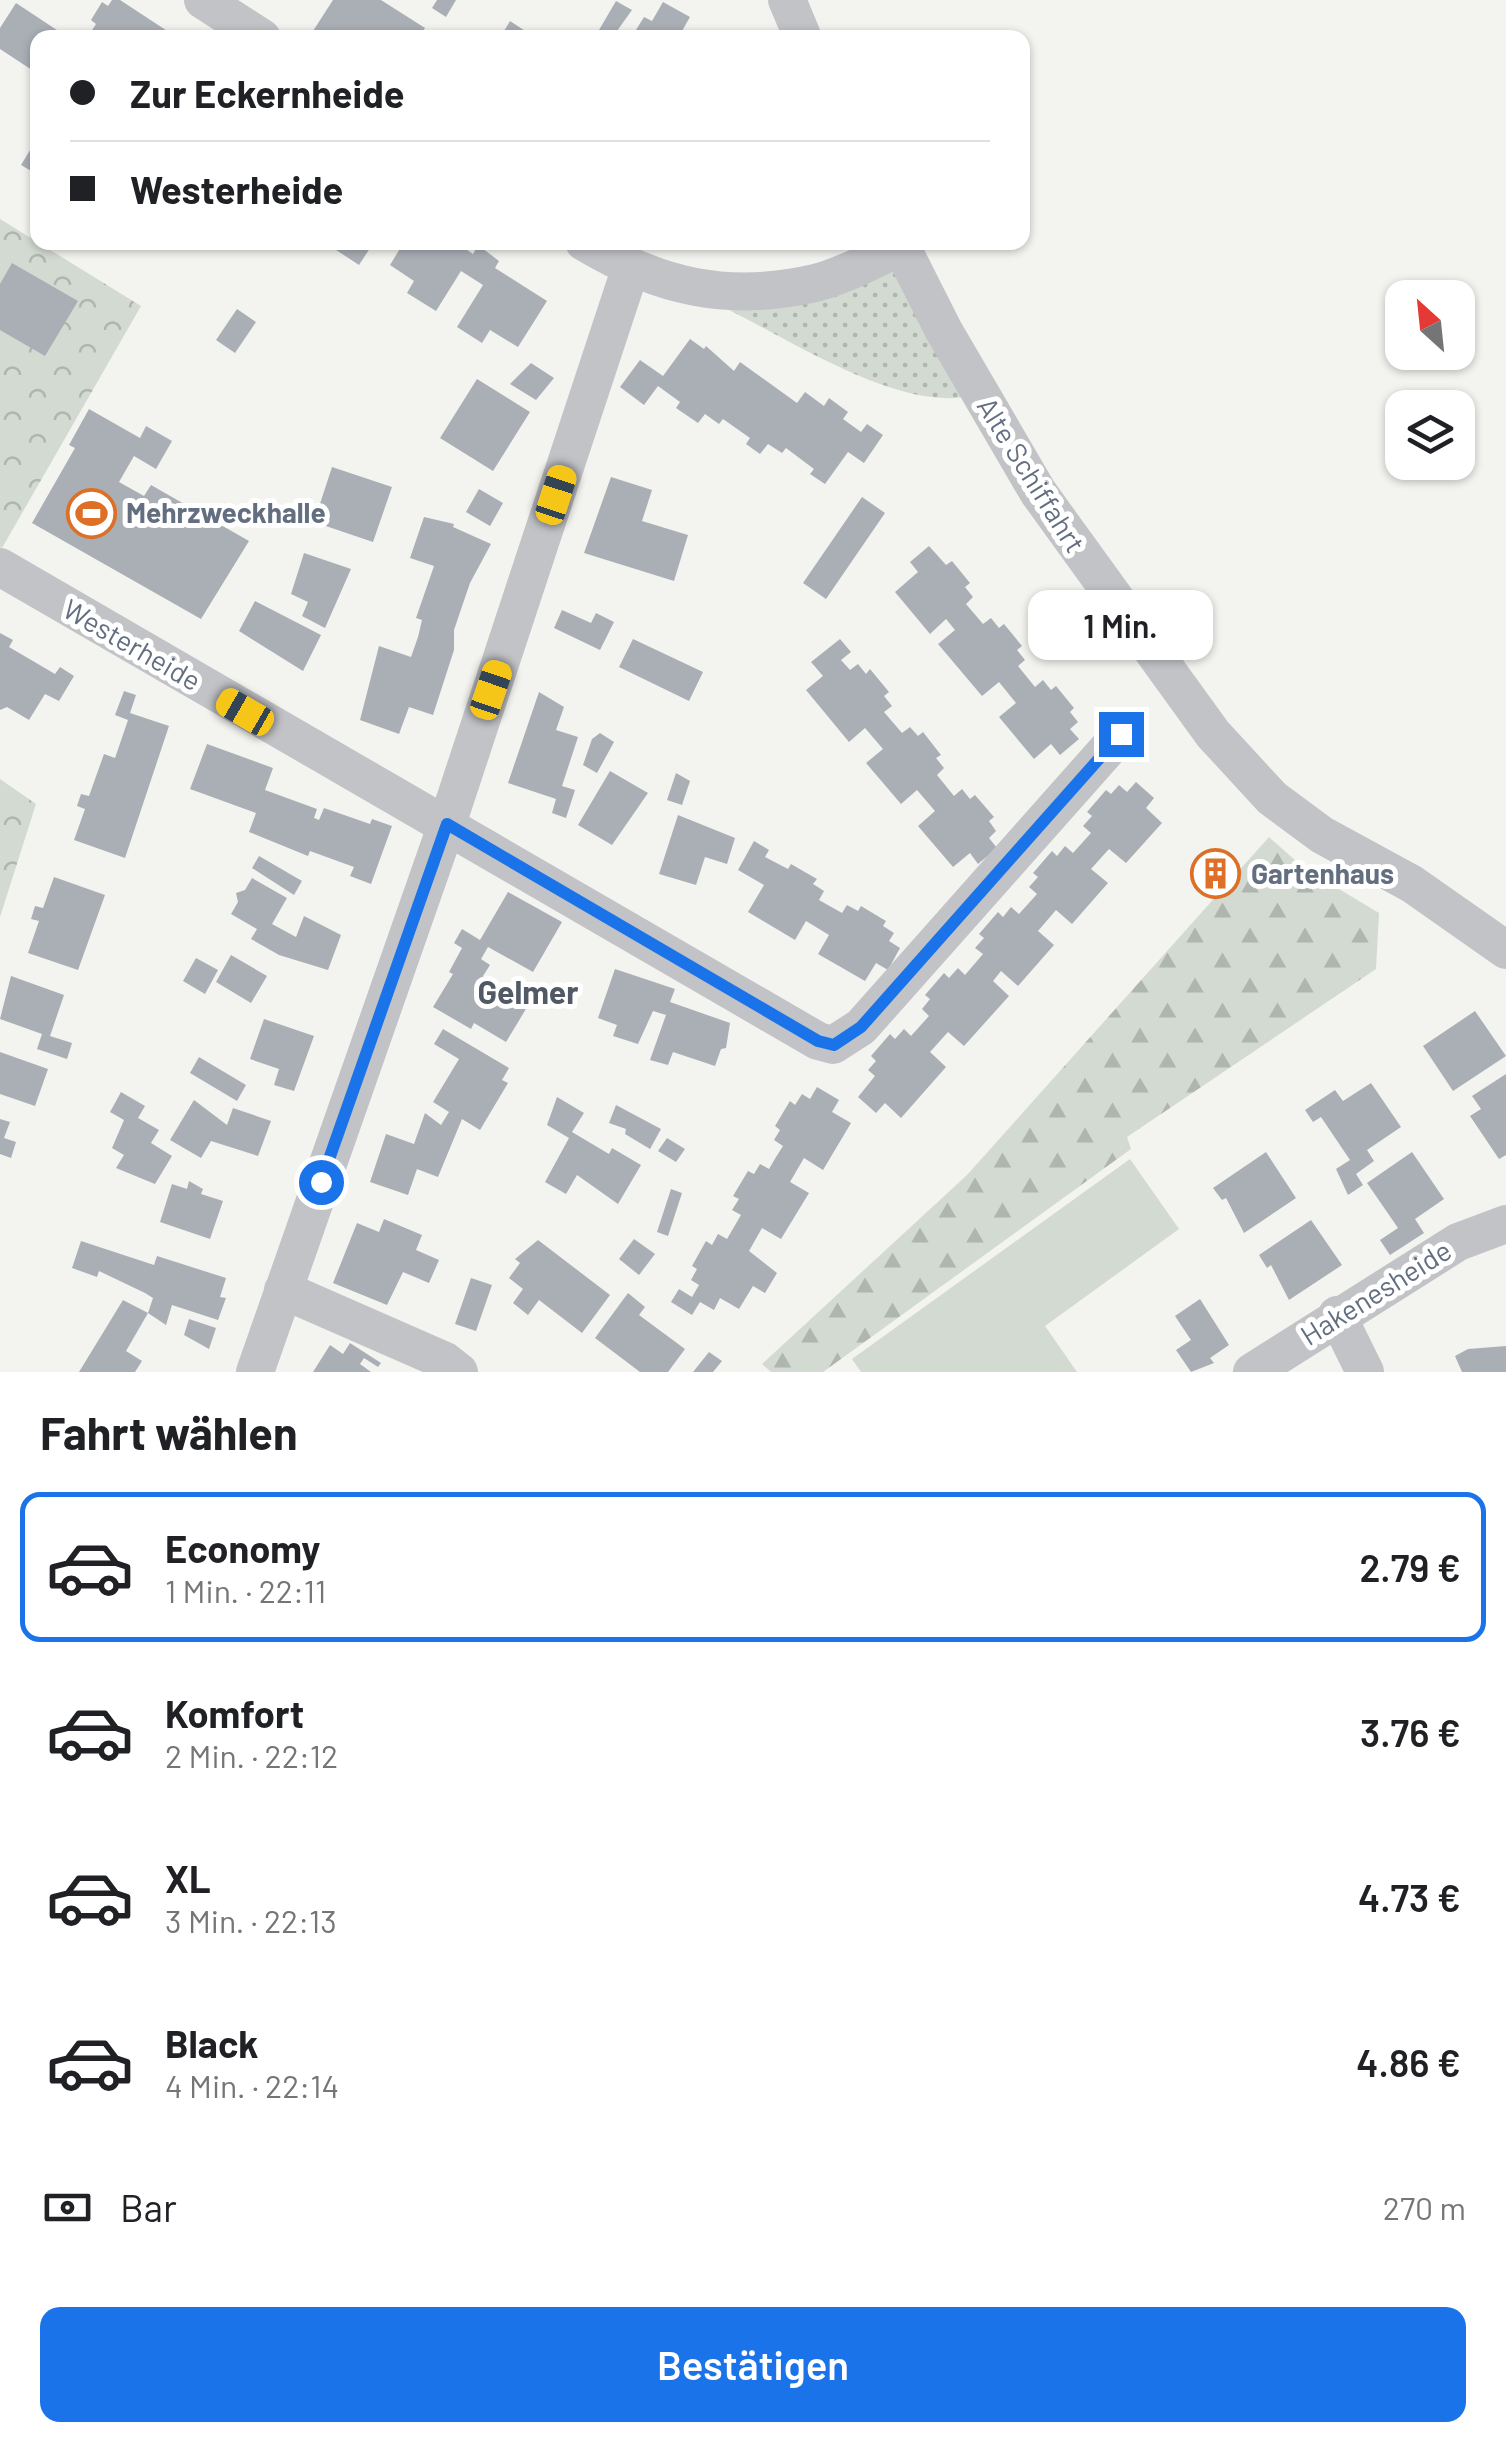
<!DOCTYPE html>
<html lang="de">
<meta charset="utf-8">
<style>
:root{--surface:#fff;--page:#f2f2f2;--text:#202124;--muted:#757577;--line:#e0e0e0;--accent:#1a73e8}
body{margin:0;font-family:Barlow,sans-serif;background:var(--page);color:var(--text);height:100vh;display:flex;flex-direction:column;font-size:38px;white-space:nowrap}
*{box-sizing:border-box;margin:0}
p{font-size:32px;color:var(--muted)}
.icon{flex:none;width:55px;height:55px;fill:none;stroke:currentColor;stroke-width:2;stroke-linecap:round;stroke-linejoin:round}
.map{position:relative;height:1372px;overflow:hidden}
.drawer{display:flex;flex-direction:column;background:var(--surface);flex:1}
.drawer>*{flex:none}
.top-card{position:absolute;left:30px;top:30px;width:1000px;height:220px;border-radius:20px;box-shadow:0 2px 8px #0004;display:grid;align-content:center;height:220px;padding:0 40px;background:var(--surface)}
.needle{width:65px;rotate:333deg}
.tools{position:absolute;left:1385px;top:280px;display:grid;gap:20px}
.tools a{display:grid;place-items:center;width:90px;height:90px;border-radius:20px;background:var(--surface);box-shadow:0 2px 8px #0004;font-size:50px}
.end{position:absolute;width:45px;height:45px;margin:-22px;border:12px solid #1a73e8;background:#fff;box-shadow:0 0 0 5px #fff}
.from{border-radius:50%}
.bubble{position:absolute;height:70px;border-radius:20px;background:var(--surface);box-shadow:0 2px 8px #0004;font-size:32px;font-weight:600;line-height:70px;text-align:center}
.car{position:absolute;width:30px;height:60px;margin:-30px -15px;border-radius:12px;box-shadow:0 0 8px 2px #0007;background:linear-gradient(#f5c518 24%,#345 0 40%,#f5c518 0 76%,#345 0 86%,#f5c518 0)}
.top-card b{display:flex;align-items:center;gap:35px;height:95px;font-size:38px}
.top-card b+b{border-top:2px solid var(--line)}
.top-card i{width:25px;height:25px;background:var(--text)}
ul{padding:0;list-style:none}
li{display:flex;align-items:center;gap:30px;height:150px;margin:0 20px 15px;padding:0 20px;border:5px solid transparent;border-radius:20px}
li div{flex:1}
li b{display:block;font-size:38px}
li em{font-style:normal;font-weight:600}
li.on{border-color:var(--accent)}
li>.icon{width:90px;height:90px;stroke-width:1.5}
h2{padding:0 40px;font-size:45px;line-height:120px}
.pay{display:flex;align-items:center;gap:25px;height:110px;padding:0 40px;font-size:38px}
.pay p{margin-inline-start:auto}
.cta{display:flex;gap:20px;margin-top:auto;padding:20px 40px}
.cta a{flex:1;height:115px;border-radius:20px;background:var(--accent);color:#fff;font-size:40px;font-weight:600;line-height:115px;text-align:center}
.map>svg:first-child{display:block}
.grass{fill:url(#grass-dots)}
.forest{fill:url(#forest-firs)}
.park{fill:url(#park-crowns)}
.garden{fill:#d3dad1}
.building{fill:#a9afb5}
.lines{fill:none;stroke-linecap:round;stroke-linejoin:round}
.minor{stroke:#c1c3c7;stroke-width:38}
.route{stroke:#1a73e8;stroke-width:12}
.labels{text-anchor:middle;stroke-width:10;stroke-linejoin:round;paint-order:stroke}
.street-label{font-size:28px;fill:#636e80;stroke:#fff}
.poi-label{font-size:28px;font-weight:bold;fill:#636e80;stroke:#fff;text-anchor:start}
.quarter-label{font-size:32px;font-weight:bold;fill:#515965;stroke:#fff}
</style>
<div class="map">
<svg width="1506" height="1372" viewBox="0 0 1506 1372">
<defs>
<pattern id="grass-dots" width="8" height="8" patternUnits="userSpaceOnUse" patternTransform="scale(2.5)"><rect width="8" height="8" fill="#d3dad1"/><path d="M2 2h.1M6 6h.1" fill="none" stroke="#afb5af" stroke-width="1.8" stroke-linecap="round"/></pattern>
<pattern id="forest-firs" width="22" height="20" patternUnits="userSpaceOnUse" patternTransform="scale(2.5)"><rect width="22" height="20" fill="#d3dad1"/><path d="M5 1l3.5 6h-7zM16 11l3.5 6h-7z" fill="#afb5af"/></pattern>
<pattern id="park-crowns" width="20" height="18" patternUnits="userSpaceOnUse" patternTransform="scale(2.5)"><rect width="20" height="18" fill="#d3dad1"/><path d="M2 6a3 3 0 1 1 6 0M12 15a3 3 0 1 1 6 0" fill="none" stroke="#afb5af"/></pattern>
</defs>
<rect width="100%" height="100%" fill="#f3f4ef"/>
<path class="grass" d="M 894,271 L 963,397 C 894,408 788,339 725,308 Z"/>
<path class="forest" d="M 1269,837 L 1304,868 L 1379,913 L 1376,969 L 1127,1137 L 1131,1149 L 823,1372 L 771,1372 L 762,1364 L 967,1175 Z"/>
<path class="park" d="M 0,219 L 141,306 L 2,548 L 0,547 Z
M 0,779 L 36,804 L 0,917 Z"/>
<path class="garden" d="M 1130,1159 L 1179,1229 L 1045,1326 L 1077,1372 L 861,1372 L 852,1359 Z"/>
<path class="building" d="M 112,0 L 120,0 L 178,38 L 87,38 L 96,24 L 91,20 L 102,2 L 108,6 Z
M 333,0 L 381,0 L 425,28 L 419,38 L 324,38 L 313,31 Z
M 437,0 L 456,0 L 446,17 L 432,8 Z
M 616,1 L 632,10 L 612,38 L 599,30 Z
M 663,2 L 690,17 L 678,38 L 631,38 L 644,17 L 652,21 Z
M 16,3 L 69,38 L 38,38 L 38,74 L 0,49 L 0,28 Z
M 510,21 L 536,38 L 500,38 Z
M 38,137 L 38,175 L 21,165 Z
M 324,242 L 374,242 L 359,265 Z
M 404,242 L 455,242 L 473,254 L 478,245 L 499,261 L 495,268 L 547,301 L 518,347 L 490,330 L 482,343 L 457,327 L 483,285 L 461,271 L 436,311 L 407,293 L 414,281 L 390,265 Z
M 12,263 L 78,301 L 45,356 L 0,330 L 0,284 Z
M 237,309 L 256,322 L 235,353 L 216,340 Z
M 690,339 L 704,349 L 706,346 L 734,371 L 740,362 L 797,403 L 805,392 L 824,406 L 829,398 L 848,412 L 843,419 L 861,432 L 867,424 L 883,435 L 864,463 L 848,452 L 825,484 L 810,474 L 814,469 L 786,448 L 782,453 L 768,444 L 760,454 L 746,444 L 750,438 L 723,419 L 719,424 L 705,414 L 698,423 L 676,408 L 680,402 L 658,386 L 644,405 L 620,387 L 640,360 L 663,376 Z
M 531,363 L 554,378 L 536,400 L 510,384 Z
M 477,379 L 530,412 L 493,471 L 440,438 Z
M 89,409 L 140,438 L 146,426 L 172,441 L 156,469 L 134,456 L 119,482 L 144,496 L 151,485 L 249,541 L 201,619 L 32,523 L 75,448 L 69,445 Z
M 332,467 L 392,487 L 373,542 L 314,522 Z
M 611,477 L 652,490 L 642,521 L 688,535 L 674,581 L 584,553 Z
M 479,489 L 503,503 L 490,526 L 466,512 Z
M 862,497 L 885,513 L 826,599 L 803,583 Z
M 424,517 L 454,524 L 453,527 L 491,544 L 470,583 L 454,630 L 454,650 L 433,715 L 409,707 L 399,734 L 360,720 L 379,646 L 411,657 L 418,637 L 422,620 L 416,618 L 434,566 L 410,558 Z
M 929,546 L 946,565 L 952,561 L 970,583 L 965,587 L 973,597 L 966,604 L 983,624 L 991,618 L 999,628 L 1004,624 L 1022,646 L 1017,650 L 1025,660 L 1018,666 L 1035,687 L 1043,680 L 1051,690 L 1056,686 L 1074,708 L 1070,712 L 1078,722 L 1070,729 L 1079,739 L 1060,755 L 1051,744 L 1034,759 L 999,717 L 1016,703 L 999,682 L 982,696 L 938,644 L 955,630 L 946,619 L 930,634 L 895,592 L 918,572 L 910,562 Z
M 304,553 L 351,569 L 325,628 L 302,616 L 308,602 L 291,594 Z
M 255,601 L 321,635 L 303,671 L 239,631 Z
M 562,610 L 591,623 L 596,613 L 614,622 L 600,650 L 554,628 Z
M 0,633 L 13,640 L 9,647 L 55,674 L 60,667 L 74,676 L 59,701 L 45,694 L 29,720 L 7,707 L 0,710 Z
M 633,639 L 703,672 L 689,701 L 619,667 Z
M 840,639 L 851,652 L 841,660 L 850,670 L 858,664 L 866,674 L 870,669 L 889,692 L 884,696 L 892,706 L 884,712 L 902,733 L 910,727 L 918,736 L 923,732 L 941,755 L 936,758 L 944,768 L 937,775 L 954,796 L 962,789 L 970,799 L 975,795 L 994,817 L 989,821 L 996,831 L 989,838 L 997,848 L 978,864 L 970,853 L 953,867 L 918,826 L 935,811 L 917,790 L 901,804 L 866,763 L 883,749 L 865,728 L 849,742 L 806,690 L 823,676 L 811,662 Z
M 124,691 L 136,695 L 130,713 L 169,726 L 125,858 L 74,840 L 85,809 L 77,806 L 81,794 L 89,796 L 104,754 L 115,758 L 128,720 L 115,715 Z
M 539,692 L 564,707 L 556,730 L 578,737 L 562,786 L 575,790 L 566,818 L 552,813 L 556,799 L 508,783 Z
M 600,733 L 614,742 L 597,773 L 583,765 L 592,739 Z
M 207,744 L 273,768 L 265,790 L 317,809 L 314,818 L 319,820 L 324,808 L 370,824 L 372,819 L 392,826 L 371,884 L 350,876 L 354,867 L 310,851 L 308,856 L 249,832 L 256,813 L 190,789 Z
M 610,771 L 648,793 L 612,845 L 578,825 Z
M 676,773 L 690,781 L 682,805 L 667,800 Z
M 1136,782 L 1154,798 L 1146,808 L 1162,823 L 1126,863 L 1109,849 L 1091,869 L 1108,883 L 1072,924 L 1056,910 L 1038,931 L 1054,945 L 1018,986 L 1001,971 L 993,981 L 1009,996 L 964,1046 L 948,1032 L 930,1052 L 946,1067 L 901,1118 L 885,1103 L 876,1113 L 858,1097 L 875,1076 L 868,1070 L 876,1061 L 871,1056 L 890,1034 L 895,1039 L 904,1029 L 911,1036 L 929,1016 L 922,1009 L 930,999 L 925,995 L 944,973 L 949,978 L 958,968 L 965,975 L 983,954 L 975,948 L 984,938 L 979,934 L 998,912 L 1003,917 L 1011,907 L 1019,914 L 1037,894 L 1029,887 L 1038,877 L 1033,873 L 1052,851 L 1057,856 L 1065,846 L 1073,853 L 1091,833 L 1083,826 L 1092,816 L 1087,812 L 1106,790 L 1111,794 L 1119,785 L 1127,792 Z
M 678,815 L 735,838 L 727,864 L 705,857 L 696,885 L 659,874 Z
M 754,841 L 769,850 L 765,857 L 788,869 L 791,864 L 817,879 L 813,884 L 824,891 L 819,900 L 842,913 L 847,905 L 858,911 L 861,906 L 886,921 L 883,926 L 894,933 L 889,941 L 900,948 L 888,970 L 876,963 L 865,981 L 818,954 L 829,935 L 806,921 L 795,940 L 748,912 L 764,885 L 738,870 Z
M 259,856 L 302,881 L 294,895 L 252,868 Z
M 1216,863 L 1228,875 L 1217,885 L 1205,873 Z
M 54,877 L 105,895 L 78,970 L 28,953 L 39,921 L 31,919 L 35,906 L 43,908 Z
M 252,878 L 287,898 L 272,924 L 296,937 L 304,916 L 341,935 L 328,970 L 279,955 L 251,939 L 257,929 L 231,914 L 238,902 L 236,893 L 245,890 Z
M 508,892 L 562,922 L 533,972 L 488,947 L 481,959 L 490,965 L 483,976 L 529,1004 L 506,1042 L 474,1023 L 471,1029 L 433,1007 L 453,974 L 449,972 L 462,948 L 454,943 L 462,929 L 480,940 Z
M 231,955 L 267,976 L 251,1003 L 216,982 Z
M 196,958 L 218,970 L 205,994 L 183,981 Z
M 615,969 L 675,989 L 670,1002 L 730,1023 L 726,1048 L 721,1049 L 715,1066 L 673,1052 L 668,1065 L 650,1060 L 666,1015 L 653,1011 L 638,1044 L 613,1036 L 617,1025 L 598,1018 Z
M 11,976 L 64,995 L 50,1036 L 72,1043 L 67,1059 L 37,1049 L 42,1034 L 0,1019 Z
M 1475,1011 L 1506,1056 L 1453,1091 L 1423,1046 Z
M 264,1019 L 314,1036 L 294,1091 L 274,1085 L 279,1069 L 250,1059 Z
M 443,1029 L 509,1068 L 502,1080 L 508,1083 L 480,1130 L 462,1119 L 438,1177 L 417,1169 L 408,1195 L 370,1182 L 386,1134 L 414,1144 L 425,1113 L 441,1125 L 449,1112 L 433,1102 L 459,1059 L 434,1044 Z
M 0,1052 L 48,1069 L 35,1106 L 0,1094 Z
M 199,1057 L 246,1085 L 237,1101 L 190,1073 Z
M 1506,1074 L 1506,1155 L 1499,1159 L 1470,1116 L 1481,1109 L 1472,1096 Z
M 1371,1083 L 1401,1127 L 1367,1150 L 1374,1161 L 1356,1174 L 1363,1185 L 1348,1195 L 1336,1169 L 1350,1160 L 1321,1117 L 1313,1122 L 1305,1110 L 1335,1090 L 1343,1101 Z
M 817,1087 L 839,1100 L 832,1112 L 851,1123 L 823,1170 L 804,1158 L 790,1182 L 809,1193 L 781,1239 L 762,1228 L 749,1251 L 777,1273 L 765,1293 L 753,1286 L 739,1309 L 720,1298 L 714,1310 L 700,1302 L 692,1315 L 671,1302 L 679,1289 L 692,1297 L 699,1285 L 691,1280 L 697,1269 L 692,1266 L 706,1241 L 712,1245 L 718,1234 L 727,1239 L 741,1215 L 732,1210 L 739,1199 L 733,1196 L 748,1171 L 754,1174 L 760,1164 L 769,1169 L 776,1157 L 783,1146 L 774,1140 L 780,1130 L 775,1126 L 790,1101 L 795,1105 L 802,1094 L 810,1099 Z
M 121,1092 L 145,1106 L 138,1118 L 159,1130 L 151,1143 L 172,1156 L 155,1184 L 116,1168 L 124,1155 L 112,1148 L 124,1120 L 110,1112 Z
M 557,1097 L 584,1113 L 572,1132 L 609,1154 L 612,1148 L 641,1165 L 618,1204 L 577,1175 L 566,1194 L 545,1182 L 569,1138 L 547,1125 Z
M 194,1100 L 227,1125 L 233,1108 L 271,1121 L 258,1156 L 211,1141 L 201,1158 L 170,1140 Z
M 616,1105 L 661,1129 L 650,1149 L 625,1134 L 626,1129 L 609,1123 Z
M 0,1119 L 10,1122 L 4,1138 L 16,1142 L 11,1158 L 0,1154 Z
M 667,1138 L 685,1149 L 676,1162 L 658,1151 Z
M 1266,1152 L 1296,1198 L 1244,1233 L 1226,1198 L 1222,1200 L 1213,1188 Z
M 1412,1152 L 1444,1199 L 1415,1219 L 1424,1233 L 1390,1255 L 1380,1240 L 1398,1228 L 1367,1183 Z
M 189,1181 L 203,1189 L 201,1194 L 223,1201 L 210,1239 L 160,1222 L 172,1184 L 187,1189 Z
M 671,1189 L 682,1193 L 668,1236 L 657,1232 Z
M 384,1219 L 422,1235 L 416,1250 L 439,1260 L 429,1283 L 403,1272 L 387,1305 L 333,1283 L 357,1223 L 379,1232 Z
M 1311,1220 L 1342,1265 L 1289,1300 L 1271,1265 L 1267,1268 L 1259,1255 Z
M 634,1239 L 655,1254 L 639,1275 L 619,1259 Z
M 538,1240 L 610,1295 L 582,1333 L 539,1300 L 528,1315 L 513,1303 L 523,1289 L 509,1278 L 520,1263 L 515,1259 Z
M 81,1241 L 154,1265 L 157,1256 L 226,1278 L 220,1297 L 226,1298 L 218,1320 L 172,1305 L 166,1325 L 148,1313 L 153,1298 L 145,1293 L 99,1271 L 97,1277 L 72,1268 Z
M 471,1278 L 492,1285 L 476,1331 L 455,1324 Z
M 628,1293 L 645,1307 L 639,1315 L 685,1349 L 668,1372 L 640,1372 L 595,1338 Z
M 1200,1299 L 1229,1345 L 1210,1358 L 1214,1363 L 1191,1372 L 1176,1350 L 1191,1340 L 1175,1316 Z
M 123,1300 L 148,1313 L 126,1351 L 142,1361 L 135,1372 L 79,1372 Z
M 189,1319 L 216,1328 L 209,1349 L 184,1335 Z
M 350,1343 L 381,1363 L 378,1367 L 364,1358 L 360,1364 L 371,1372 L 313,1372 L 330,1345 L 343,1354 Z
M 1506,1346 L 1506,1372 L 1462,1372 L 1455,1356 L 1468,1349 Z
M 709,1352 L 722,1361 L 713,1372 L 693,1372 Z"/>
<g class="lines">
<path class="minor" d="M 203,0 L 262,38
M 787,0 L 803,38
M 584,242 C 659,287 728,303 815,283 C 844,276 874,259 901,247
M 899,242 L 944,331 L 1038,492 L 1213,734 L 1272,798 L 1322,835 L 1412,884 L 1506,950
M 0,567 L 818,1041 L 833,1045 L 861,1027 L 1121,734
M 283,1290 L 445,1361 L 459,1372
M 1337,1315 L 1365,1372
M 255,1372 L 447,824 L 630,270
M 1252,1372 L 1458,1242 L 1506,1224"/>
</g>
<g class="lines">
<path class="route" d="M 321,1182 L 447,824 L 818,1041 L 834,1045 L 861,1027 L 1121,734"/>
</g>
<defs>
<symbol id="stadium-ring" viewBox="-11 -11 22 22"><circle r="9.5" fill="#fff" stroke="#dd7026" stroke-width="1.5"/><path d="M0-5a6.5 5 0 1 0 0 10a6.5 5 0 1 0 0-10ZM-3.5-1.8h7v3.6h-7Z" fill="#dd7026"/></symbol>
<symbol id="building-ring" viewBox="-11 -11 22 22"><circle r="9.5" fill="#fff" stroke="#dd7026" stroke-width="1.5"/><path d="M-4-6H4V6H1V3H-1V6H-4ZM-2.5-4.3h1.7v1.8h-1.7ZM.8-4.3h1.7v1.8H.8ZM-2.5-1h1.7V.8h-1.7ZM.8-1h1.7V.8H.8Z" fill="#dd7026"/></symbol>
</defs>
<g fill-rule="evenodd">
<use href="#stadium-ring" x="64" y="486" width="55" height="55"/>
<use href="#building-ring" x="1188" y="846" width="55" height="55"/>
</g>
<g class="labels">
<g class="street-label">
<text transform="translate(1031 475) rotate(58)" y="10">Alte Schiffahrt</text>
<text transform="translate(132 645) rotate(30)" y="10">Westerheide</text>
<text transform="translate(1376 1293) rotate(-32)" y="10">Hakenesheide</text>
</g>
<g class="poi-label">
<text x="126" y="523">Mehrzweckhalle</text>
<text x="1251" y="884">Gartenhaus</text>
</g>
<g class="quarter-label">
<text x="528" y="1004">Gelmer</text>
</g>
</g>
</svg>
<div class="tools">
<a><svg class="needle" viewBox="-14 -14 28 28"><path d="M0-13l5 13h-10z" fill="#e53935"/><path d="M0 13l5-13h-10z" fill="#757577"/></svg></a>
<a><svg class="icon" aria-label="layers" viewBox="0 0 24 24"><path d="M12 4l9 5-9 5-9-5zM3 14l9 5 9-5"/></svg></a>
</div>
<i class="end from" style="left:321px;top:1182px"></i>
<i class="end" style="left:1121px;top:734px"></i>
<div class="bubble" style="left:1028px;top:590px;width:185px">1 Min.</div>
<i class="car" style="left:556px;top:495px;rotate:18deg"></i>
<i class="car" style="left:491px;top:690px;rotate:19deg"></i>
<i class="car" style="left:245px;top:712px;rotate:300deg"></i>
<div class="top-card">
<b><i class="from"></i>Zur Eckernheide</b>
<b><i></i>Westerheide</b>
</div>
</div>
<section class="drawer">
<h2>Fahrt wählen</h2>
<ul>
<li class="on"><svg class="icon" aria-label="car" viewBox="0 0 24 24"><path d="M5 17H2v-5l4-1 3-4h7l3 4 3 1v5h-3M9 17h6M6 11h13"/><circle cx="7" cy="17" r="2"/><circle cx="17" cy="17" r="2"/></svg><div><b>Economy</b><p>1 Min. · 22:11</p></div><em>2.79 €</em></li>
<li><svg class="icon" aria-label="car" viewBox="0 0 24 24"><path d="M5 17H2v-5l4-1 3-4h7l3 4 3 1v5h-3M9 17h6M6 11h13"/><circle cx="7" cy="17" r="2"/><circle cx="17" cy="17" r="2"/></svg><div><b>Komfort</b><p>2 Min. · 22:12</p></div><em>3.76 €</em></li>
<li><svg class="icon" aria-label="car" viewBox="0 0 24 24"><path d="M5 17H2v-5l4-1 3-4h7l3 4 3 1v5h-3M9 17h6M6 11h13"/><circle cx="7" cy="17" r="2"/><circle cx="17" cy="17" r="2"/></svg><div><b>XL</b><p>3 Min. · 22:13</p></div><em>4.73 €</em></li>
<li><svg class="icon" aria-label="car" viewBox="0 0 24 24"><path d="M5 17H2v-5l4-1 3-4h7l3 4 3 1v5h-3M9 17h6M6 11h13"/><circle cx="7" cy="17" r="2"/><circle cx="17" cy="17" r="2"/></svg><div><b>Black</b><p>4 Min. · 22:14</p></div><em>4.86 €</em></li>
</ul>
<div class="pay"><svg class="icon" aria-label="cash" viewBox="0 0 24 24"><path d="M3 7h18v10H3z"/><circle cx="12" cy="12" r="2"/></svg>Bar<p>270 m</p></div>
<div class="cta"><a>Bestätigen</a></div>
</section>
